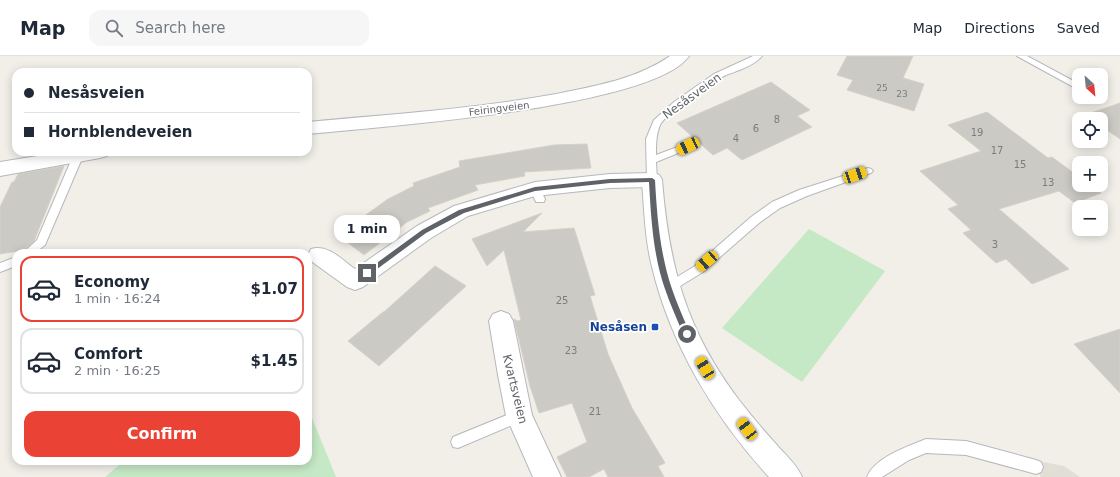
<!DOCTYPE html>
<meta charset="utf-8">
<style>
:root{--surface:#fff;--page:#f6f6f7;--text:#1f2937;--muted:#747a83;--line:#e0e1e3;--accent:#ea4335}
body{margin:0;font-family:"DejaVu Sans",sans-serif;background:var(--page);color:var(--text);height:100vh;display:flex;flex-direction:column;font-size:15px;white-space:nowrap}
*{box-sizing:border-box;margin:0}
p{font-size:13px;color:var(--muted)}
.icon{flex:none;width:22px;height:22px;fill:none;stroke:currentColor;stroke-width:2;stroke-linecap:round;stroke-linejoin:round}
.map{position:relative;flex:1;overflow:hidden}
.sheet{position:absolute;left:12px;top:193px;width:300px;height:216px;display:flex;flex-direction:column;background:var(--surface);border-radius:12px;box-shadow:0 2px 10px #0003}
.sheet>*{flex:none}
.top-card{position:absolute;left:12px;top:12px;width:300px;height:88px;border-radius:12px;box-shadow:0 2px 10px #0003;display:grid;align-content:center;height:88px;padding:0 12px;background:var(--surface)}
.needle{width:26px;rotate:153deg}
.buttons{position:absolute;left:1072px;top:12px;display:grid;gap:8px}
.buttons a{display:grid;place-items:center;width:36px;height:36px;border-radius:8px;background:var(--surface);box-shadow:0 2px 10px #0003;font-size:20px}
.end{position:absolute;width:18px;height:18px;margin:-9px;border:5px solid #5f6368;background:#fff;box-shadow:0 0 0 2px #fff}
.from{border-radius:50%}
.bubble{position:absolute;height:28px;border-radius:12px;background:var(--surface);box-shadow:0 2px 10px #0003;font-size:13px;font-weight:700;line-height:28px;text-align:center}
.car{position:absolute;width:12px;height:24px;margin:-12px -6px;border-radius:5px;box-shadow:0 0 3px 1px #0007;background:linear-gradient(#f5c518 24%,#345 0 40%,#f5c518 0 76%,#345 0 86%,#f5c518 0)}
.top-card b{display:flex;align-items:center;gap:14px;height:38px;font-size:15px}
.top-card b+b{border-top:1px solid var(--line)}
.top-card i{width:10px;height:10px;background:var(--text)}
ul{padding:7px 0 0;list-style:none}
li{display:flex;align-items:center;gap:12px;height:66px;margin:0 8px 6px;padding:0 4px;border:2px solid var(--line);border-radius:12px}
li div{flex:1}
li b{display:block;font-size:15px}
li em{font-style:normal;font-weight:700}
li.selected{border-color:var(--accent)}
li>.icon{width:36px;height:36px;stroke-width:1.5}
.button{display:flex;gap:8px;margin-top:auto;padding:8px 12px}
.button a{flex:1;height:46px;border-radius:12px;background:var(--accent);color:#fff;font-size:16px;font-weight:700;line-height:46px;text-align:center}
header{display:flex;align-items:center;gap:24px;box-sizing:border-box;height:56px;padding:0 20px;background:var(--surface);border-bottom:1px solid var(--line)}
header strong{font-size:19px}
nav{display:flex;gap:22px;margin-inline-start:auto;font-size:14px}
.search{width:280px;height:36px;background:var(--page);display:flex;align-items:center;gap:10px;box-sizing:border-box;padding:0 14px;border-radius:12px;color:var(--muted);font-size:15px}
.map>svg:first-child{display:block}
.education{fill:#e1ded6}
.green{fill:#c5e8c5}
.building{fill:#cccac5;stroke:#d6d1c6}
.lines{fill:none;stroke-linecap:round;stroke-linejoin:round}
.lane-casing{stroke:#b5b8bc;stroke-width:2}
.street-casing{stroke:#b5b8bc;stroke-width:2}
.secondary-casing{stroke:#b6babf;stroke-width:2}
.lane{fill:#fff;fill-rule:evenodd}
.street{fill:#fff;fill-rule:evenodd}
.secondary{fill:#fff;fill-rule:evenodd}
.route{fill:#5f6368}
.transit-dot{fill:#1a4fb4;stroke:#fff;stroke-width:1.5}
.labels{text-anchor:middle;stroke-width:3.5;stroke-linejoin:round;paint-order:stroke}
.far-number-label{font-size:9px;fill:#7a7d7f}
.far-street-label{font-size:10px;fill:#5f6368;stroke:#fff}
.number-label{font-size:10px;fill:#7a7d7f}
.street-label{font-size:12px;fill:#5f6368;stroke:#fff}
.transit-label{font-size:12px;font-weight:bold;fill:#164399;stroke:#fff;text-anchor:end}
</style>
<header>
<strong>Map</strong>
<div class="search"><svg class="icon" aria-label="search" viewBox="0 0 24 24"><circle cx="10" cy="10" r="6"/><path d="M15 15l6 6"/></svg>Search here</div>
<nav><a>Map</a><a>Directions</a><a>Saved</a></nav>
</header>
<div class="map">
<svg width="1120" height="421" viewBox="0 0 1120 421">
<rect width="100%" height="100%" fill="#f1efe8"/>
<path class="education" d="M 1032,404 L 1064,410 L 1080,421 L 1041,421 Z"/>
<path class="green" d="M 809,173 L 885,215 L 802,326 L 722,272 Z
M 308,352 L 336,421 L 105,421 L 124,405 L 308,405 Z"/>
<path class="building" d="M 847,0 L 913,0 L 903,22 L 924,28 L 914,55 L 847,34 L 853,24 L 837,19 Z
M 771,26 L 810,54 L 797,60 L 812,71 L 742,104 L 727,92 L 713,99 L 677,67 Z
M 1120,47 L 1120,83 L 1101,70 L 1101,63 L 1091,63 L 1085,59 Z
M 987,56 L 1048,102 L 1052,101 L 1079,121 L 1079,129 L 1089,129 L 1101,137 L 1075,147 L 1059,135 L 999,153 L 1069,213 L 1032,228 L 1006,203 L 996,207 L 963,177 L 971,174 L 948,153 L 958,149 L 920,115 L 981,95 L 948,69 Z
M 587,88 L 591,112 L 524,116 L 525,120 L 475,129 L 478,134 L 428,152 L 430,155 L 407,166 L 364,199 L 338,179 L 388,143 L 414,130 L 413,127 L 460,111 L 459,105 L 554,89 Z
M 64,110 L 34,185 L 24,194 L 0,198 L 0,151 L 12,126 L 14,126 L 18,118 Z
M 542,157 L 523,176 L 574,172 L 595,239 L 590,240 L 608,298 L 632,352 L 665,407 L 658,410 L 664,421 L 608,421 L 604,413 L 589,421 L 567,421 L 557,401 L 587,386 L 572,347 L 539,357 L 530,330 L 514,263 L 518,265 L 521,264 L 504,194 L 487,210 L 472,183 Z
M 435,210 L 466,230 L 379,310 L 348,285 L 383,256 L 384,256 Z
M 1120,273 L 1120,337 L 1074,288 Z"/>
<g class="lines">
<defs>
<path id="lane" d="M 753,0 L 762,0 C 754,10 736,15 724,20 C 712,26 665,58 660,69 C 656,79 656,88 656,99 L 688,87 L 693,90 L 691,92 L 656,106 L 657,124 L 655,126 L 649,126 L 647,124 L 646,83 L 654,64 L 674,46 L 714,18 Z
M 1017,0 L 1027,0 L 1079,28 L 1079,34 Z
M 1091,41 L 1100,41 L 1100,42 L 1096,45 Z
M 78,97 L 83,100 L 45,189 L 35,197 L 23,197 L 37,184 L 73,100 Z
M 868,112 L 871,113 L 873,115 L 871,117 L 807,140 L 780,152 L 759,167 L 703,216 L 672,235 L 668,237 L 664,235 L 662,232 L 664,229 L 695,210 L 751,161 L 772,146 L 799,134 Z
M 535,129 L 539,131 L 545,143 L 544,146 L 536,146 L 530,133 Z
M 16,201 L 16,210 L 0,216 L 0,207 Z
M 519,354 L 524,356 L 526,360 L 524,364 L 458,392 L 453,391 L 451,386 L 453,381 Z
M 926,383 L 966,385 L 1036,404 L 1041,406 L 1043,411 L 1041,416 L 1036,418 L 966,399 L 926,397 L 909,404 L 882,421 L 867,421 C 875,401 907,391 926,383 Z"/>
<path id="street" d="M 670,0 L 689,0 C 653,52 377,71 308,78 L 308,66 C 391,58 474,53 556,38 C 595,30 637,23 670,0 Z
M 62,96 L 109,96 L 107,100 L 100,102 L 0,120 L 0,106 Z
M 652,117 L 659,119 L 662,124 L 659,129 L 652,131 L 610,132 L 535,140 L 468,160 L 431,182 L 363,231 L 355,234 L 347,231 L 311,205 L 308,199 L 311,193 C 328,188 342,204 355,213 L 417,170 L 454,150 L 535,126 L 610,118 Z
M 501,255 L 509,258 L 513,265 L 532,359 L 561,421 L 533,421 L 506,360 L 498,319 L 489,265 L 493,258 Z"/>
<path id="secondary" d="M 652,117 L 659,119 L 662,124 C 669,210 686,274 739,344 C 751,359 763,374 776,388 C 785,399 796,407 802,421 L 769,421 C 715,362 671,290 652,211 C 645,183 644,153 642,124 L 645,119 Z"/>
</defs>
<use href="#lane" class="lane-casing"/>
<use href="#street" class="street-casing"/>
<use href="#secondary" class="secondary-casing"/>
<use href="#lane" class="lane"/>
<use href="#street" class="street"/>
<use href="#secondary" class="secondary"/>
</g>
<path class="route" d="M 652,122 L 655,124 C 657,160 660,198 672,233 C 677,248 684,263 690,278 L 687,281 L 683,278 C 677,263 670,248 665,233 C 653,199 651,161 649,126 L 610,127 L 535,135 L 464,157 L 426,177 L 369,219 L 364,219 L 363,217 L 422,174 L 459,154 L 535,131 L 610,123 Z"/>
<rect class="transit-dot" x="651" y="267" width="8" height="8" rx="2"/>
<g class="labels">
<g class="far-number-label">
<text x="882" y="35">25</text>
<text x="902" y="41">23</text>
</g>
<g class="far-street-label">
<text transform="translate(499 52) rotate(-7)" y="4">Feiringveien</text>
</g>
<g class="number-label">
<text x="777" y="67">8</text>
<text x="756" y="76">6</text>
<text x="977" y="80">19</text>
<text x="736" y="86">4</text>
<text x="997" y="98">17</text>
<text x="1020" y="112">15</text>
<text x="1048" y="130">13</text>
<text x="995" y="192">3</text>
<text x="562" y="248">25</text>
<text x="571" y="298">23</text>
<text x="595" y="359">21</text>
</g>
<g class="street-label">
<text transform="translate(692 40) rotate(-36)" y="4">Nesåsveien</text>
<text transform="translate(515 333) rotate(76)" y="4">Kvartsveien</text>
</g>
<g class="transit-label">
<text x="647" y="275">Nesåsen</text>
</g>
</g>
</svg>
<div class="buttons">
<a><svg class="needle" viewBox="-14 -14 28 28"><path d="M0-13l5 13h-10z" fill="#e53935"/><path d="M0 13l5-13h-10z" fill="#747a83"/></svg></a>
<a><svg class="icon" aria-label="locate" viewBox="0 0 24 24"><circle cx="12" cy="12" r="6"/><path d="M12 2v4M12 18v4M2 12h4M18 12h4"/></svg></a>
<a>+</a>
<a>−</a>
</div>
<i class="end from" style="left:687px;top:278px"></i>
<i class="end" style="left:367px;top:217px"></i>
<div class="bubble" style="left:334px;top:159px;width:66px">1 min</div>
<i class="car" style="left:688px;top:90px;rotate:245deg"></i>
<i class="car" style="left:855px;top:119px;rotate:71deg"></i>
<i class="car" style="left:707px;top:205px;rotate:229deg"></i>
<i class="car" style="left:705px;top:312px;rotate:329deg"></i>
<i class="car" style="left:747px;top:373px;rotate:323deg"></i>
<div class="top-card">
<b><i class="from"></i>Nesåsveien</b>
<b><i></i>Hornblendeveien</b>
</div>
<section class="sheet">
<ul>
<li class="selected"><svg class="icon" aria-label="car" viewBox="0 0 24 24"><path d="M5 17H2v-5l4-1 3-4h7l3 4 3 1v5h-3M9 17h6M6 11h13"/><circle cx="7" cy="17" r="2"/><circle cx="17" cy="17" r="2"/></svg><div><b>Economy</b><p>1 min · 16:24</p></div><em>$1.07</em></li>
<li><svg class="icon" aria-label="car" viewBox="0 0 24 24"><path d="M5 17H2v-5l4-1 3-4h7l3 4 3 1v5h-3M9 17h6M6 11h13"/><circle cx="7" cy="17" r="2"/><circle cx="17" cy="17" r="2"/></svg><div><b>Comfort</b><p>2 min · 16:25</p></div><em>$1.45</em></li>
</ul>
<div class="button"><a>Confirm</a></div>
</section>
</div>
